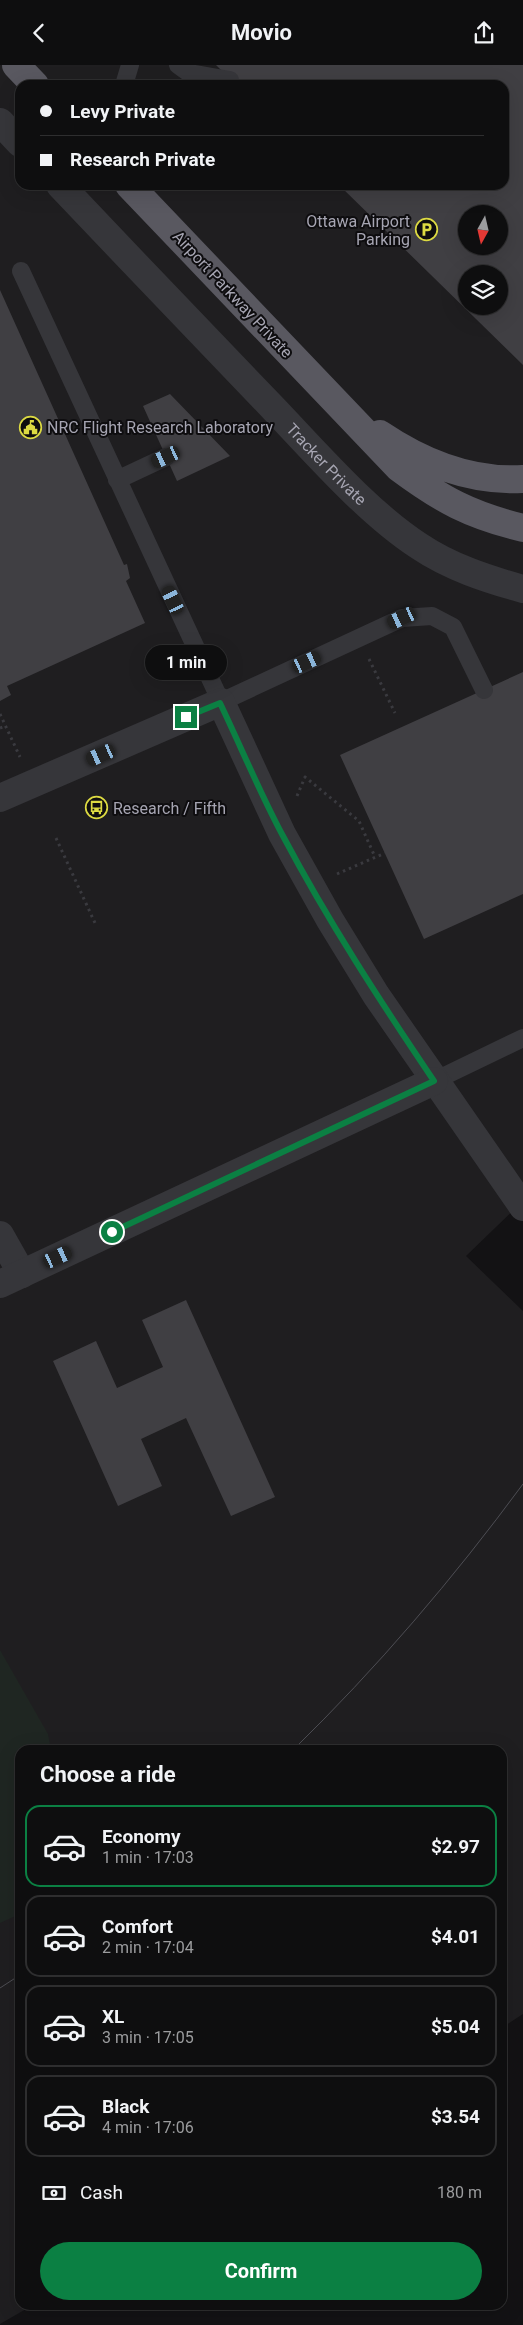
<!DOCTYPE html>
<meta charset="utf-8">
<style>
:root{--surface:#0e0e0f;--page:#171718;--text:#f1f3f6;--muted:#9b9c9e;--line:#2e2e2f;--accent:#0b8043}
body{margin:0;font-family:Roboto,sans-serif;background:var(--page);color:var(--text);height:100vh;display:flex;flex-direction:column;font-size:19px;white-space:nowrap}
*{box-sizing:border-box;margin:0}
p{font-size:16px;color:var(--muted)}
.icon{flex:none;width:28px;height:28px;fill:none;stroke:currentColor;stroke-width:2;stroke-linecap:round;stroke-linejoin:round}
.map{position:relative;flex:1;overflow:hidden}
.panel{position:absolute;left:15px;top:1680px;width:492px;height:565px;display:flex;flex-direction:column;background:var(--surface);border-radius:15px;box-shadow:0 5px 20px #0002,0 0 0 1px var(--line)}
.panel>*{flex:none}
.guide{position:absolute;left:15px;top:15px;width:494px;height:110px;border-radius:15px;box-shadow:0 5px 20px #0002,0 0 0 1px var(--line);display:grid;align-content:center;height:110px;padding:0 25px;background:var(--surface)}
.needle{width:32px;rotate:188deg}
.tools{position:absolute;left:458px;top:140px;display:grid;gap:10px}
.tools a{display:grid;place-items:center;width:50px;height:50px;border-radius:50%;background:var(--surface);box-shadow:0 5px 20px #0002,0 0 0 1px var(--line);font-size:25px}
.end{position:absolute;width:22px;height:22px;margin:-11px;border:6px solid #0b8043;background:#fff;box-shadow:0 0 0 2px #fff}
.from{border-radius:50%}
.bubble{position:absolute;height:35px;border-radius:18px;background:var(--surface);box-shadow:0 5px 20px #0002,0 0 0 1px var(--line);font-size:16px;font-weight:700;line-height:35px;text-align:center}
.car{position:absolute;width:15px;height:30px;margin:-15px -8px;border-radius:6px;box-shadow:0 0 4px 1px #0007;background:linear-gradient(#222 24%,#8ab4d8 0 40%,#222 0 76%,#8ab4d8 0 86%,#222 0)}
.guide b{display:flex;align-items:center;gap:18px;height:48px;font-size:19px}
.guide b+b{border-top:1px solid var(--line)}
.guide i{width:12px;height:12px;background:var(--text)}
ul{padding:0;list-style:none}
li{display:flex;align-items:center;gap:15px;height:82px;margin:0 10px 8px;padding:0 15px;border:2px solid var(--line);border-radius:15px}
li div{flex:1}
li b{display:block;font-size:19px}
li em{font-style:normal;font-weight:700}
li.active{border-color:var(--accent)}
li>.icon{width:45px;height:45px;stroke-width:1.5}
h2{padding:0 25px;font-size:22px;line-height:60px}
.pay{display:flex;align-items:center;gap:12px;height:55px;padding:0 25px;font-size:19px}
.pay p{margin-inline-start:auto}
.action{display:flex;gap:10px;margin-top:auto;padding:10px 25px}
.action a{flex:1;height:58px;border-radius:30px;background:var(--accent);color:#fff;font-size:20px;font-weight:700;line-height:58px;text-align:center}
header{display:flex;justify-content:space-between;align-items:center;height:65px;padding:0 25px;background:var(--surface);font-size:22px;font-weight:700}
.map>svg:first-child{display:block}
.built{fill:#1f1e20;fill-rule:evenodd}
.green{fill:#1f2622}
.building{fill:#403f43;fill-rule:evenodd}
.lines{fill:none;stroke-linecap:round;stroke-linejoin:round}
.path{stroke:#3a3a3f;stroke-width:3;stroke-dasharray:2.5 4;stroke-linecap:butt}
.service{stroke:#36363a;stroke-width:18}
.minor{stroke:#36363a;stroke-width:28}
.trunk{stroke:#595860;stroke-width:28}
.tram{stroke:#4d4d53;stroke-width:1}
.route{stroke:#0b8043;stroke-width:6}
.labels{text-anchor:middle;stroke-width:4;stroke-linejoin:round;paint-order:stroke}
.poi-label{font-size:16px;fill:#a6a5b2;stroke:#0e0d0f;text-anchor:start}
.street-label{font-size:16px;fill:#a6a5b2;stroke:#0e0d0f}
</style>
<header><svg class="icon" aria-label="back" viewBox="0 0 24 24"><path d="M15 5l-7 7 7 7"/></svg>Movio<svg class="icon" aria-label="share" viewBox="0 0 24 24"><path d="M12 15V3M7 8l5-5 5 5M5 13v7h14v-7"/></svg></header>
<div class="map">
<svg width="523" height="2260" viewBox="0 0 523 2260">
<rect width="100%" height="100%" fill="#131214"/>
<path class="built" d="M 0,0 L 523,0 L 523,1136 L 466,1191 L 523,1246 L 523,1949 L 503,1962 L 502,1685 L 20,1685 L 20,2240 L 33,2240 L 0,2259 ZM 20,20 L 504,20 L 504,120 L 20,120 ZM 466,149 L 499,149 L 499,181 L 466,181 ZM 466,209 L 499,209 L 499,241 L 466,241 Z"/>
<path class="green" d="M 0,1585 L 48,1669 L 51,1685 L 20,1685 L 20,1849 L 0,1858 Z"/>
<path class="building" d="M 216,0 L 523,0 L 523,300 L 339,120 L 504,120 L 504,20 L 236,20 ZM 466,149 L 499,149 L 499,181 L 466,181 ZM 466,209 L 499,209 L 499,241 L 466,241 Z
M 0,225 L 124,500 L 127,499 L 130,513 L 126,516 L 145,558 L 7,621 L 11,630 L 0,636 Z
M 170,329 L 230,391 L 177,416 L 143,341 Z
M 523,607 L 523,829 L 424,874 L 340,690 Z
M 186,1235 L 275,1432 L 231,1451 L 186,1353 L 141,1374 L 162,1421 L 118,1441 L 53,1296 L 96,1276 L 117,1323 L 163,1302 L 142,1255 Z"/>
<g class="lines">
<path class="path" d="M 369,594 L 395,648
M 0,649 L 20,692
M 0,663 L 5,661
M 297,731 L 305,712 L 359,756 L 375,792
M 56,773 L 95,858
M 337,809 L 385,788"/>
<path class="service" d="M 178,0 L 189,8 L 230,15
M 124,20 L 130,0
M 21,206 L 221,637 L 402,553 L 432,551 L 453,562 L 484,625
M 117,415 L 166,392
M 434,1016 L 523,973"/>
<g class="minor">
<path d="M 0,57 L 20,78"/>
<path id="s1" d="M 60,120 C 131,195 202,269 274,344 C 316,388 368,448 419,481 C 450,502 487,514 523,524"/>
<path d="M 0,733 L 221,637 L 282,769 L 330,855 L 376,930 L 523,1142"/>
<path d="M 0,1170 L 22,1209"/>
<path d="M 0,1219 L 434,1016"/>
</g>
<path class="trunk" d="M 16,0 L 35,20
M 129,120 L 399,403 C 442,435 470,450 523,463
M 380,369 C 423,398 471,417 523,414"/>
<path class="tram" d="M 293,1685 C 377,1603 453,1514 523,1419
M 0,1923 L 20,1910"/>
</g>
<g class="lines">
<path class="route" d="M 112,1167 L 434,1016 C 380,936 328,856 283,771 C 260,728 241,682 220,638 L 186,652"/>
</g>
<defs>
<symbol id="parking-ring" viewBox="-11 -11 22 22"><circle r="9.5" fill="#0e0d0f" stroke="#dcda42" stroke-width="1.5"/><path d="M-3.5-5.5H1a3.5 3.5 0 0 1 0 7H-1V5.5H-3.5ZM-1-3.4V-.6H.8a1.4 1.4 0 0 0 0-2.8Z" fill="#dcda42"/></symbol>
<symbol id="civic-ring" viewBox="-11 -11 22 22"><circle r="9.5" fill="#0e0d0f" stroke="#dcda42" stroke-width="1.5"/><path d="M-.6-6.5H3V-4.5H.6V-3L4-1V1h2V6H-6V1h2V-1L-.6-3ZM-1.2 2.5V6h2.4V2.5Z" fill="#dcda42"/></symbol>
<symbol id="bus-ring" viewBox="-11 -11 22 22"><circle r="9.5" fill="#0e0d0f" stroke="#dcda42" stroke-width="1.5"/><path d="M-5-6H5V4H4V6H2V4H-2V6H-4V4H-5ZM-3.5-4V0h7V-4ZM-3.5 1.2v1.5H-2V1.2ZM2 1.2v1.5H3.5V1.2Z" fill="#dcda42"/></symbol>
</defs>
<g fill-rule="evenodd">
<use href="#parking-ring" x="414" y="152" width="25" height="25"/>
<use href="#civic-ring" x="18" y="350" width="25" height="25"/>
<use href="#bus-ring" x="84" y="730" width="25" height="25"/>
</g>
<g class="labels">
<g class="poi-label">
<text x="410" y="162" text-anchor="end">Ottawa Airport<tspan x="410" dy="18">Parking</tspan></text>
<text x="47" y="368">NRC Flight Research Laboratory</text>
<text x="113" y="749">Research / Fifth</text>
</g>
<g class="street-label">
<text transform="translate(233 229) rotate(47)" y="6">Airport Parkway Private</text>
<text dy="6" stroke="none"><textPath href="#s1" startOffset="386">Tracker Private</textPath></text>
</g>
</g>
</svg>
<div class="tools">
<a><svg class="needle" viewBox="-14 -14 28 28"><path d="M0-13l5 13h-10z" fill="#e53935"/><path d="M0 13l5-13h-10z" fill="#9b9c9e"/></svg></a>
<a><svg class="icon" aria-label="layers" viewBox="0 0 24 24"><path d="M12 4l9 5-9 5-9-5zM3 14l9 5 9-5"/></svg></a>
</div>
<i class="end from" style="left:112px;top:1167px"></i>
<i class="end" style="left:186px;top:652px"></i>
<div class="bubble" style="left:145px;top:580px;width:82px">1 min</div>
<i class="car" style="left:166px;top:392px;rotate:245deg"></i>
<i class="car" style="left:173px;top:535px;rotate:335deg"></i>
<i class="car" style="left:402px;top:553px;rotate:245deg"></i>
<i class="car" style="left:307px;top:597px;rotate:65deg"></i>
<i class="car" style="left:101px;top:690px;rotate:246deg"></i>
<i class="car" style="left:58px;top:1192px;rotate:65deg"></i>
<div class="guide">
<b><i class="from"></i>Levy Private</b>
<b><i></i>Research Private</b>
</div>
<section class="panel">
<h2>Choose a ride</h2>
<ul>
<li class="active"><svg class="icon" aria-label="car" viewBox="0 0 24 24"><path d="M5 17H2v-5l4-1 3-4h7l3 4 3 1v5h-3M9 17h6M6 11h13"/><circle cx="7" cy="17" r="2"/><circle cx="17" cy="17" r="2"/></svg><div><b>Economy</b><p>1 min · 17:03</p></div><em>$2.97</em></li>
<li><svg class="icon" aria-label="car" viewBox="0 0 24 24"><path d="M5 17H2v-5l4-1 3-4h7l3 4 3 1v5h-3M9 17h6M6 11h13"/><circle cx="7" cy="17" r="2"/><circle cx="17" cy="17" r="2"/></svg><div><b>Comfort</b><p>2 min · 17:04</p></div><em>$4.01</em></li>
<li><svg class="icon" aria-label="car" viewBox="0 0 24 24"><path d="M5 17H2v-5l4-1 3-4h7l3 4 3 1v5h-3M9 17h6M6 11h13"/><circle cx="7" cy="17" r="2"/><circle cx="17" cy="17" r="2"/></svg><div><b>XL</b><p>3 min · 17:05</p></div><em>$5.04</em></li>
<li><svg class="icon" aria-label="car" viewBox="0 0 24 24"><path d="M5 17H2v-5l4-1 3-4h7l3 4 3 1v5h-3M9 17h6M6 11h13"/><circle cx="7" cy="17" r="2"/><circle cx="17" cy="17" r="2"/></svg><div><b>Black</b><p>4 min · 17:06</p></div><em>$3.54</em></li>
</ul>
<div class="pay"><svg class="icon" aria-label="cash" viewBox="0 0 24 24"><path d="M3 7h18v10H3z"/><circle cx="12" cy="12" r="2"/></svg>Cash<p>180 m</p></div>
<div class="action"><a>Confirm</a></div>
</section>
</div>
